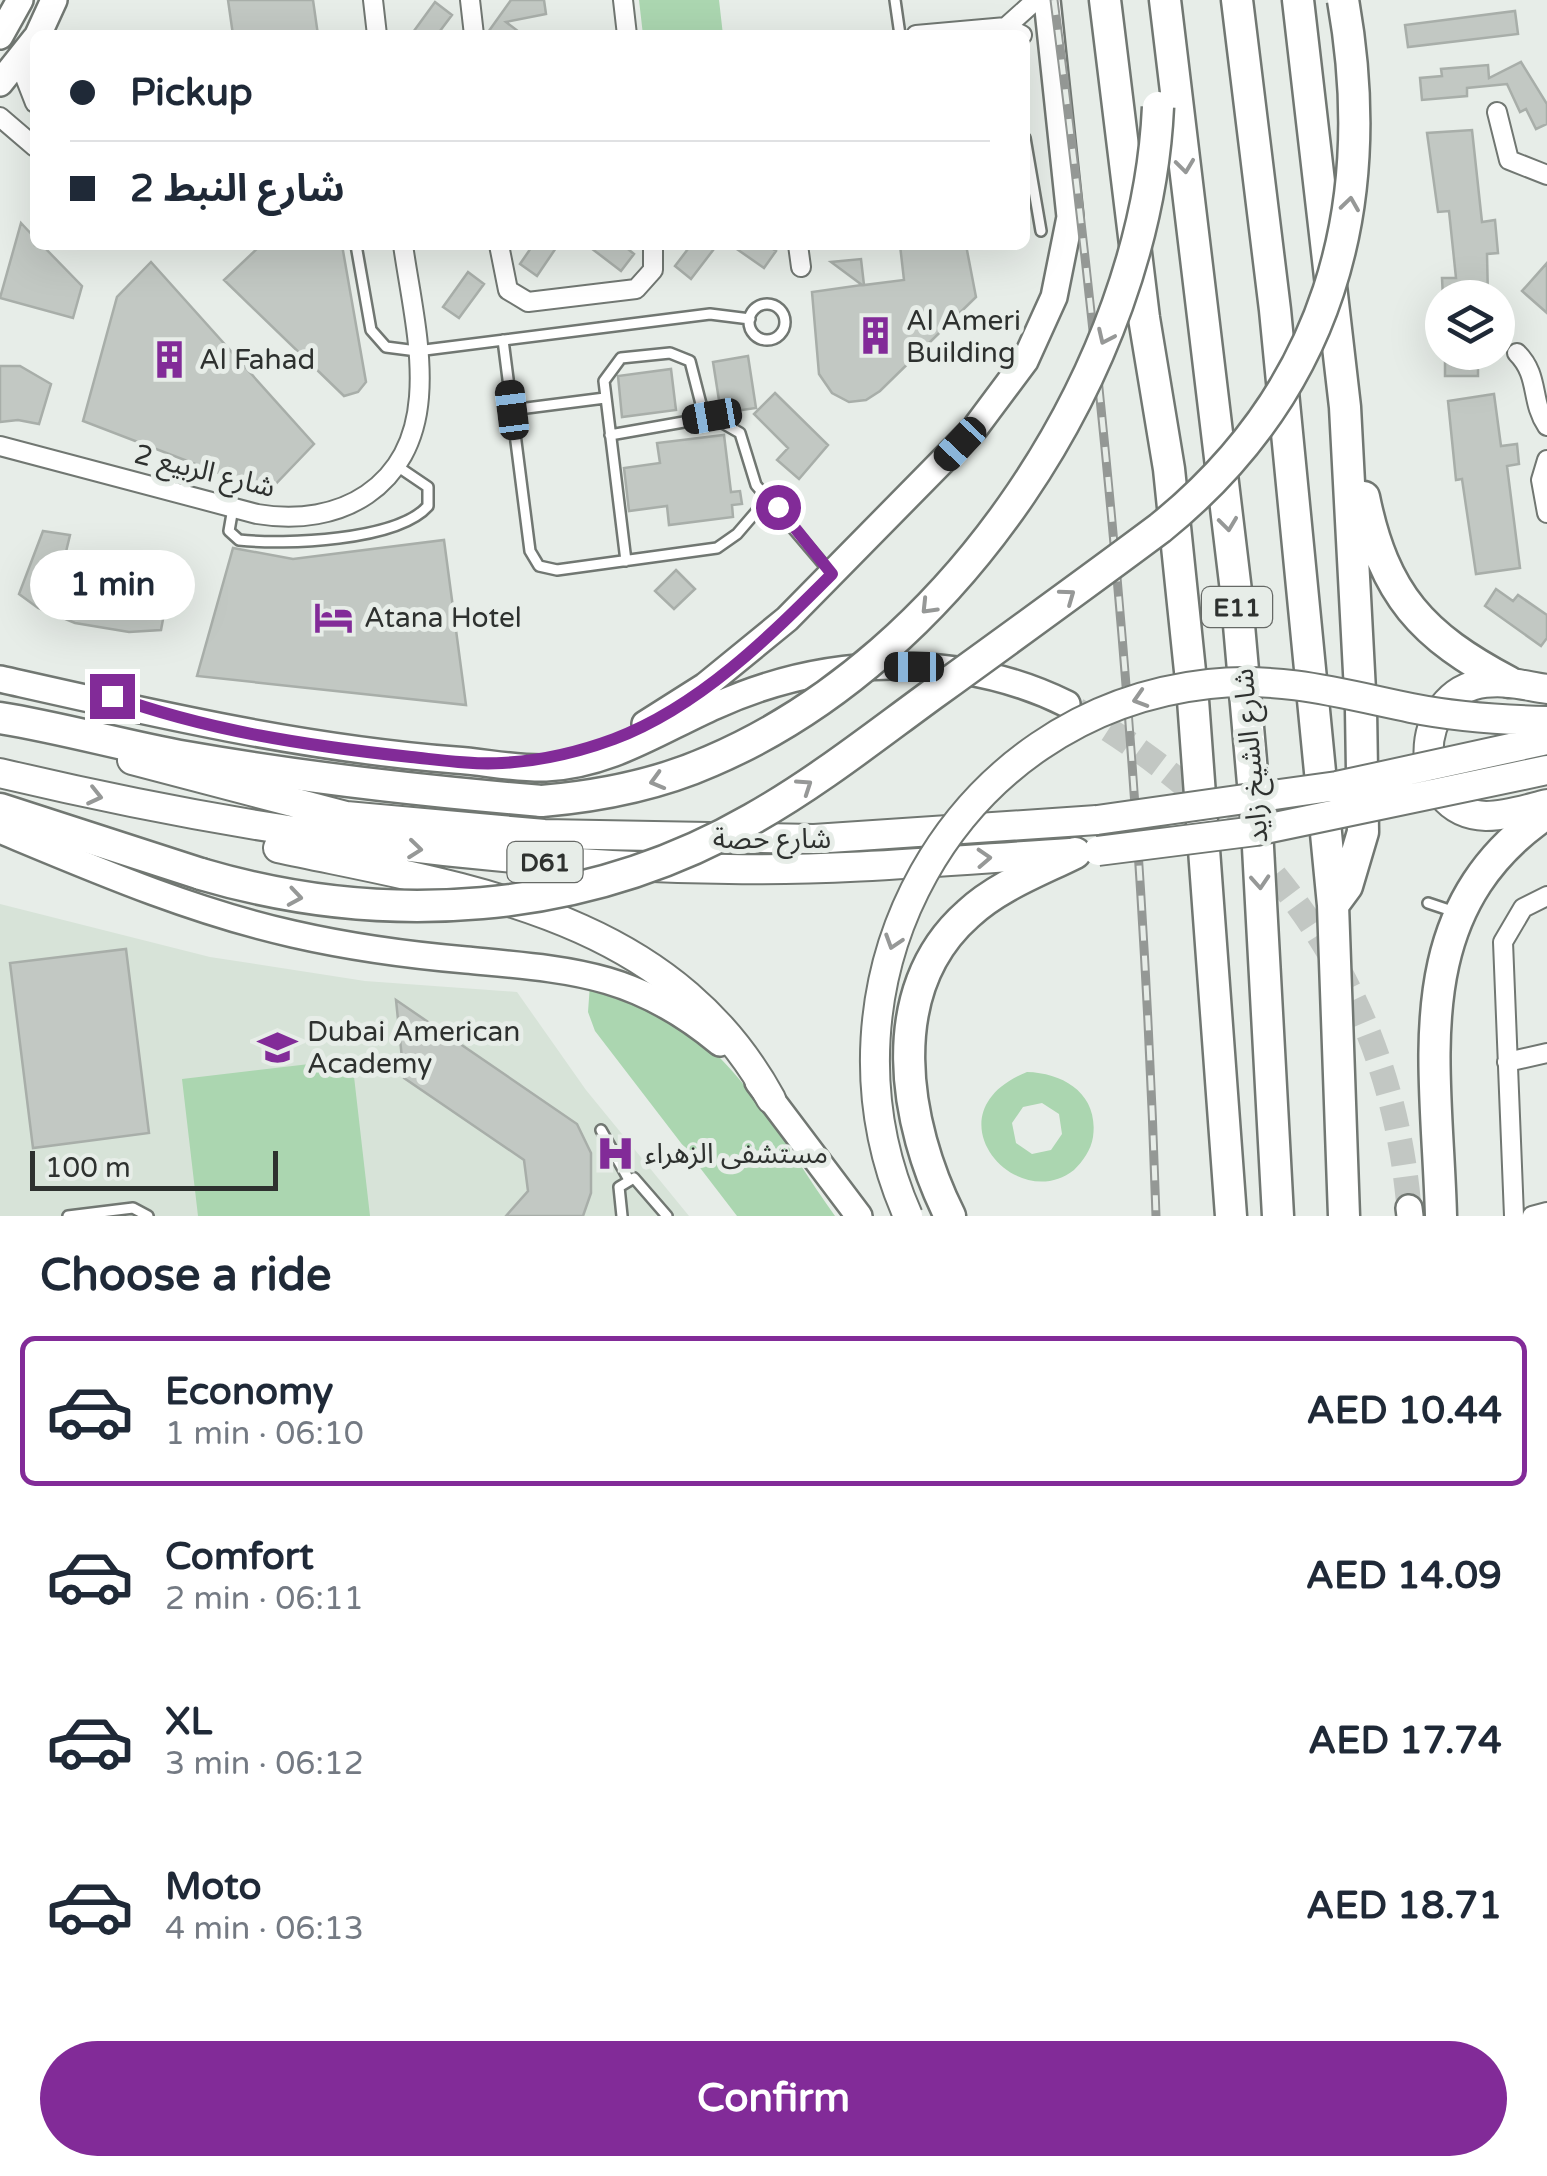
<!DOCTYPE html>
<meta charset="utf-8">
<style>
:root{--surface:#fff;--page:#f6f6f7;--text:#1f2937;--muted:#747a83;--line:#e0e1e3;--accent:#822b98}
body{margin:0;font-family:"Varela Round","Noto Sans Arabic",sans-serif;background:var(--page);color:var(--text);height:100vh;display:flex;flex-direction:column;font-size:38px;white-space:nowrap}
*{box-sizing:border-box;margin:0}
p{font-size:32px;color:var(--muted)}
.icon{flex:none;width:55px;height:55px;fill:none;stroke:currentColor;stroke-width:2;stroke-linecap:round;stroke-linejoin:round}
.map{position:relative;height:1216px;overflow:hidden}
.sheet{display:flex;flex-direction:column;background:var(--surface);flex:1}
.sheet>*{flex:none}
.banner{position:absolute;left:30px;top:30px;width:1000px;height:220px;border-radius:15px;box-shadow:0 10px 40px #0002;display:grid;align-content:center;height:220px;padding:0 40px;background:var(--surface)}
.controls{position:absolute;left:1425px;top:280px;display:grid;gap:20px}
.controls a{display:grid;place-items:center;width:90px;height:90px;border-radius:50%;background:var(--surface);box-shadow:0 10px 40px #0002;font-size:50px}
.scale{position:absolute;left:30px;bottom:25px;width:248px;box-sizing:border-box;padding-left:10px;border:5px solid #2e312f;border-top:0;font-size:28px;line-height:35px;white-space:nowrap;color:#2e312f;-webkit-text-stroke:8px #e7ede8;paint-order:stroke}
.end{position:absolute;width:45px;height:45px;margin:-22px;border:12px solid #822b98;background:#fff;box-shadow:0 0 0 5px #fff}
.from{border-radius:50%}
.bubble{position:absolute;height:70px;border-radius:35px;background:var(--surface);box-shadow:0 10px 40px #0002;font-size:32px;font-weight:700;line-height:70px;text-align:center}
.car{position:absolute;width:30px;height:60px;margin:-30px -15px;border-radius:12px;box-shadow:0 0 8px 2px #0007;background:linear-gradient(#222 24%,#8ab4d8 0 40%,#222 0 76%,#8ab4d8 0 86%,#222 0)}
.banner b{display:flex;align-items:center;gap:35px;height:95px;font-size:38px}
.banner b+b{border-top:2px solid var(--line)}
.banner i{width:25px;height:25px;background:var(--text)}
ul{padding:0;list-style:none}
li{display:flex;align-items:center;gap:30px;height:150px;margin:0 20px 15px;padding:0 20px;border:5px solid transparent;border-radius:15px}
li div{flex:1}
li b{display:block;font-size:38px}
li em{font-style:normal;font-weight:700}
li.current{border-color:var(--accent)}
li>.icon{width:90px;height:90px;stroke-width:1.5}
h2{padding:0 40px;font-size:45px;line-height:120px}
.primary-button{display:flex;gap:20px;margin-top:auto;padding:20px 40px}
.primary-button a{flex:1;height:115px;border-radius:60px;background:var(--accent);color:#fff;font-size:40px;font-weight:700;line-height:115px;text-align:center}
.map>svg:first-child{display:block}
.built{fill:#d7e3d8}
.green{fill:#abd6b0;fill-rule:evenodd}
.building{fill:#c2c8c3;stroke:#a8aea9;stroke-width:2.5}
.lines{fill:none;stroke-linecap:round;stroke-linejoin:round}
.secondary-tunnel{stroke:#c2c7c3;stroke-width:25;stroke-dasharray:25 12;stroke-linecap:butt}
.lane-casing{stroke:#717772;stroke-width:14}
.street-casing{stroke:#717772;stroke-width:22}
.secondary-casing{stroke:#717772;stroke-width:30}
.primary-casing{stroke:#717772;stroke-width:32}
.highway-casing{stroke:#717772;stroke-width:35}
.lane{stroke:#fff;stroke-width:9}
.street{stroke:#fff;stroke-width:18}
.secondary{stroke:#fff;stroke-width:25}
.primary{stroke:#fff;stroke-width:28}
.highway{stroke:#fff;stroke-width:30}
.rail-casing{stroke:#949895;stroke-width:9}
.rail{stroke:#e7ede8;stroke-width:5;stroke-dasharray:15;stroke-linecap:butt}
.primary-bridge-casing{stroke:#717772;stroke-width:32;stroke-linecap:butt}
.highway-bridge-casing{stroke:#717772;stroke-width:35;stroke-linecap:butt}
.primary-bridge{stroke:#fff;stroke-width:28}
.highway-bridge{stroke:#fff;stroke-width:30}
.oneway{stroke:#969897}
.route{stroke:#822b98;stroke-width:12}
.labels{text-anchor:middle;stroke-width:10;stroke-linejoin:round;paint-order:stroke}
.shield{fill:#e7ede8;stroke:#666966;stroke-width:2.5}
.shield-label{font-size:25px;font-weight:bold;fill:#2e312f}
.poi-label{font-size:28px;fill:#2e312f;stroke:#e7ede8;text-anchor:start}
.street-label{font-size:28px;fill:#2e312f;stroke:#e7ede8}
</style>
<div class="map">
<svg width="1547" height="1216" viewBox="0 0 1547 1216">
<rect width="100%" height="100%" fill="#e7ede8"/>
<path class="built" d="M 0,904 L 210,957 L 365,981 L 517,992 L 586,1090 L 689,1216 L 0,1216 Z"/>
<path class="green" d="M 639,0 L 719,0 L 723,35 L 643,35 Z
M 590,984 C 611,993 634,999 654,1009 C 738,1050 783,1144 835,1216 L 737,1216 L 595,1031 L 588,1012 Z
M 352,1059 L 370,1216 L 198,1216 L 182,1079 Z
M 1027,1072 C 1064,1073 1099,1094 1093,1137 C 1091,1150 1083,1161 1074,1170 C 1016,1216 926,1113 1027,1072 ZM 1042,1103 L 1059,1114 L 1062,1134 L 1051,1150 L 1032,1154 L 1016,1143 L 1012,1123 L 1023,1107 Z"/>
<path class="building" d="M 228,0 L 313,0 L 318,35 L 233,35 Z
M 511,0 L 544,0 L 546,14 L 506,22 L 523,35 L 486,35 Z
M 435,2 L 452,15 L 437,35 L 411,35 Z
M 1515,11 L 1518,34 L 1408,47 L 1405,25 Z
M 1521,62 L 1547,104 L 1547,124 L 1536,129 L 1526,109 L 1520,112 L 1507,84 L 1467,88 L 1467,96 L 1422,100 L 1420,78 L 1442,76 L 1441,69 L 1488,65 L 1489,78 Z
M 1472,130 L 1482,222 L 1495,220 L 1498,253 L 1487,254 L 1488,298 L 1443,298 L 1442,278 L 1456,278 L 1449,211 L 1438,212 L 1427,133 Z
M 21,223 L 35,238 L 35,245 L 42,245 L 82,286 L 73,318 L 0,298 Z
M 261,245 L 342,245 L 366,382 L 358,392 L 344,396 L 224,280 Z
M 533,245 L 558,245 L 537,276 L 520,264 Z
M 587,245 L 623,245 L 634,254 L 621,271 Z
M 691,245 L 717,245 L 691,279 L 675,266 Z
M 731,245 L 767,245 L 776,251 L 764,268 Z
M 900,245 L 966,245 L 976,297 L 880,391 L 866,400 L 849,402 L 832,393 L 819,374 L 812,292 L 862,285 L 831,262 L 861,259 L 864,285 L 904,280 Z
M 151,262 L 314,444 L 268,492 L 83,421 L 117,297 Z
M 1547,263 L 1547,313 L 1522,291 Z
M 468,272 L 484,284 L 459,318 L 443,307 Z
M 1445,352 L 1478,352 L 1478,376 L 1445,376 Z
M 748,356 L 756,408 L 721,413 L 713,362 Z
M 0,366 L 20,366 L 51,384 L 39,424 L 18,420 L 0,422 Z
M 671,369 L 676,410 L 622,417 L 618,376 Z
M 775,393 L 828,445 L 799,479 L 777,460 L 788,448 L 754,414 Z
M 1494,394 L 1501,446 L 1517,444 L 1519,464 L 1507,466 L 1520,568 L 1476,574 L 1462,479 L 1456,480 L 1448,401 Z
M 724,435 L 731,492 L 740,491 L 742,504 L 732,505 L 733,517 L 669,525 L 667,506 L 629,511 L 624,468 L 660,463 L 657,443 Z
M 43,531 L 70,535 L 65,556 L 140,575 L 144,557 L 173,566 L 161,630 L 129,632 L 75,623 L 38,608 L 19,594 Z
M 444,540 L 466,705 L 197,676 L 233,548 L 293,559 Z
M 676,570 L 695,589 L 674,609 L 655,591 Z
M 1496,589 L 1513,601 L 1518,595 L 1547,615 L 1547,638 L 1541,646 L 1485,606 Z
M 126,949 L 149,1133 L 33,1148 L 10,963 Z
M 396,1000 L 577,1124 L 591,1153 L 591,1193 L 583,1216 L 506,1216 L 528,1191 L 524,1160 L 404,1078 Z"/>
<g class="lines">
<path class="secondary-tunnel" d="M 1077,710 C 1266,822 1390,986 1409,1208"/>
<defs>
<path id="lane" d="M 895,0 L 900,35
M 1025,138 L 1041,231
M 356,245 L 371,330 L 386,347 L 417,351 L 710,314 L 750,319
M749 322a18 18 0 1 1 36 0a18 18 0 1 1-36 0Z
M 503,340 L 530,551 L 539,566 L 557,570 L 717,548 L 737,534 L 768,498
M 511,410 L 605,398
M 610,435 L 712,417
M 233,508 L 229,531 L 239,540 C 284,545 397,541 428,506 L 428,487 L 397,466
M 626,561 L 604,381 L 621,358 L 670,353 L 690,361 L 701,404 L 712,417 L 740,433 L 756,485 L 830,572
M 1428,903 L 1455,912
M 601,1130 L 628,1178
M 68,1216 L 133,1208 L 148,1216
M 622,1216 L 619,1187 L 634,1178 L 667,1216"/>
<path id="street" d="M 373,0 L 377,35
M 470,0 L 474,35
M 623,0 L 627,35
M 1006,27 L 1036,0
M 916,35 L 1006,27 L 1022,35
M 19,62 L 35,103
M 1497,112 L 1509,160 L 1547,175
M 0,117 L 35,147
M 499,245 L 508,290 L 528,302 L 636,289 L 653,270 L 653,245
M 798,245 L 801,267
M 1517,353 C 1540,376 1530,401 1547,426
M 0,446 L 257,514 C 341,528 412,487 419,397 C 423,348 410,294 403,245
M 1547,460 L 1541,480 L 1547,513
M 1507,1062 L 1547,1053
M 1514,1216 L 1503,942 L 1523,908 L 1547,896
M 1532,1216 L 1547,1212"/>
<path id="secondary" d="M 38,35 L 54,0
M 0,36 L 20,0
M 0,83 L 35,39
M 0,679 C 151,713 301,748 455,760 C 485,762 516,769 546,768 C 610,765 659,731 715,706 C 825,656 958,650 1067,704
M 645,724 L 705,686 L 787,619 L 975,428 L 1025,361 L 1054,297 L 1070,217 L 1047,0
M 0,830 C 96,870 191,911 293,934 C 350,947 408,955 466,960 C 570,970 635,972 720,1043
M 758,1082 L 859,1216
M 1409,1208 L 1410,1216"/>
<path id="primary" d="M 1547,689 C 1526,686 1507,680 1485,683 C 1411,692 1408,813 1486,816 C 1506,816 1527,809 1547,804
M 132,760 L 346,816 L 544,834 L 814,839 L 1097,820
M 0,773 C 240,830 482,866 729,869 C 842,871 957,860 1070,853
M 278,848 C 464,888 669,912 771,1099"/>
<path id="highway" d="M 1105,0 L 1144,318 L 1169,469 L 1193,700 L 1231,1216
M 1165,0 L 1236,591 L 1257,829 L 1278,1216
M 1237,0 L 1275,310 L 1333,905 L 1344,1216
M 1298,0 L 1345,407 L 1361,710 L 1363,832 L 1347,886 L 1333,905
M 1364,497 C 1384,595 1422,636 1509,682
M 0,718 C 63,728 124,746 186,757 C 305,778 422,791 542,801
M 0,809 L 201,874
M 950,1216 C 904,1124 881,991 968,914 C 998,886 1039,871 1075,853
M 1441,1216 C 1437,1063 1402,912 1547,813"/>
</defs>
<use href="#lane" class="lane-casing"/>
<use href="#street" class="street-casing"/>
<use href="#secondary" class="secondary-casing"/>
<use href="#primary" class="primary-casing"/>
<use href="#highway" class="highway-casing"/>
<use href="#lane" class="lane"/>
<use href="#street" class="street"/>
<use href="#secondary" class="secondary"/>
<use href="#primary" class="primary"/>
<use href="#highway" class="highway"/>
<defs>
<path id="rail" d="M 1054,0 C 1106,403 1143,810 1156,1216"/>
</defs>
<use href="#rail" class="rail-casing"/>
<use href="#rail" class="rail"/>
<defs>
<path id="primary-bridge" d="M 1097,820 L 1337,786 L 1547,740
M 1098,851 L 1256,831 L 1547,770
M 908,1216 C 805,983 953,712 1209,684 C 1281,676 1343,694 1411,708 C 1456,717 1501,720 1547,721"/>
<path id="highway-bridge" d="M 542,801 C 600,796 657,785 711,761 C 954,657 1146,369 1158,107
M 201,874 C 384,928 583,916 752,819 C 816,783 874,737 933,694 C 1009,639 1085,584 1160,528 C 1328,392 1380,208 1343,0"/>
</defs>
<use href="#primary-bridge" class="primary-bridge-casing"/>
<use href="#highway-bridge" class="highway-bridge-casing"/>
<use href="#primary-bridge" class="primary-bridge"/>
<use href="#highway-bridge" class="highway-bridge"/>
</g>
<defs><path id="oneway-chevron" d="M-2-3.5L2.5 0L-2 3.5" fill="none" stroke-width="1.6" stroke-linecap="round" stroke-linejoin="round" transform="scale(2.5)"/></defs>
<g class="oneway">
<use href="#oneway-chevron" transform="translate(1185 166) rotate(83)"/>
<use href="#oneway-chevron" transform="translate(1350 204) rotate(-82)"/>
<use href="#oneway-chevron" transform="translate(1105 337) rotate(115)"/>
<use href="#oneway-chevron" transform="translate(1228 524) rotate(83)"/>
<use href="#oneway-chevron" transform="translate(1068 596) rotate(-36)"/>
<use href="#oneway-chevron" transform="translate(928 607) rotate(134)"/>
<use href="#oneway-chevron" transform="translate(1140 699) rotate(163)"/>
<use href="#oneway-chevron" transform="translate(657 781) rotate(164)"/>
<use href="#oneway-chevron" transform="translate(805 786) rotate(-34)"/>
<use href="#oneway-chevron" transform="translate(95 796) rotate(13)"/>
<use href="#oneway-chevron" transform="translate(415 849) rotate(6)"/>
<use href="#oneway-chevron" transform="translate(984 858) rotate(-3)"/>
<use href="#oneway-chevron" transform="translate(1260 882) rotate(86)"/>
<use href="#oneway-chevron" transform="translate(295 897) rotate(9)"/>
<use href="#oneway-chevron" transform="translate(893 942) rotate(108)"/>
</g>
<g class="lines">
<path class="route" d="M 112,696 C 208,731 310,746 411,757 C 440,760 473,765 502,763 C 539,761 579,752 614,739 C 699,707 769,637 832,574 L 778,507"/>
</g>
<defs>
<symbol id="building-bare" viewBox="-9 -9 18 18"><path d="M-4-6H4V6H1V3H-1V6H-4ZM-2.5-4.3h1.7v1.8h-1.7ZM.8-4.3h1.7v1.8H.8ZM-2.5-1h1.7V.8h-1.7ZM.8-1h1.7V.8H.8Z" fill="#822b98" stroke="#e7ede8" stroke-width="2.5" paint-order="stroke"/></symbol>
<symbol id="hotel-bare" viewBox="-9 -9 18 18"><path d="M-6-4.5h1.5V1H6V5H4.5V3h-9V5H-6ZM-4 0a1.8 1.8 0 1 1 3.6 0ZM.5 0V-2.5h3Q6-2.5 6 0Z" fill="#822b98" stroke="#e7ede8" stroke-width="2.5" paint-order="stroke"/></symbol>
<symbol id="school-bare" viewBox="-9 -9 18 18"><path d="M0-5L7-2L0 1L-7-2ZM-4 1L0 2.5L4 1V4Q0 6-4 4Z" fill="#822b98" stroke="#e7ede8" stroke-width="2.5" paint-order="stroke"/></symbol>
<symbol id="hospital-bare" viewBox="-9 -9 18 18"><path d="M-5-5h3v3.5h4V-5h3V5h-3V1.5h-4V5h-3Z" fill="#822b98" stroke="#e7ede8" stroke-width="2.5" paint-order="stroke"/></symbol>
</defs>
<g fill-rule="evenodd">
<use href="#building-bare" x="848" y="308" width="55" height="55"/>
<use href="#building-bare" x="142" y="332" width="55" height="55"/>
<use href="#hotel-bare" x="306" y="590" width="55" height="55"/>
<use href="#school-bare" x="250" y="1020" width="55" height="55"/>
<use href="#hospital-bare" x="588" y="1126" width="55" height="55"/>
</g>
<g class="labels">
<g class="shield">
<rect x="1202" y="587" width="70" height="40" rx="8"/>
<rect x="507.5" y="842" width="75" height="40" rx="8"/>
</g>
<g class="shield-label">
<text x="1237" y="616">E11</text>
<text x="545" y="871">D61</text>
</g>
<g class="poi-label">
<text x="906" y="330">Al Ameri<tspan x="906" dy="32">Building</tspan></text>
<text x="199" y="369">Al Fahad</text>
<text x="364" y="627">Atana Hotel</text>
<text x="307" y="1041">Dubai American<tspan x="307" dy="32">Academy</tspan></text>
<text x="645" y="1163">مستشفى الزهراء</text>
</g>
<g class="street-label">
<text transform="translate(205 470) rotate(14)" y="10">شارع الربيع 2</text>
<text transform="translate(1250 756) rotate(-95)" y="10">شارع الشيخ زايد</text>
<text x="772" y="848">شارع حصة</text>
</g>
</g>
</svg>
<div class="controls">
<a><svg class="icon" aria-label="layers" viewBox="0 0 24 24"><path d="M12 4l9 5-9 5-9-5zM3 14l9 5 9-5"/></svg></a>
</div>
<div class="scale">100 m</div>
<i class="end from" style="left:778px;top:507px"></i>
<i class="end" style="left:112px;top:696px"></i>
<div class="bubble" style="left:30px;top:550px;width:165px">1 min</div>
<i class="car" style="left:512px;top:410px;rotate:353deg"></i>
<i class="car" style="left:712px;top:416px;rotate:260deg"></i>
<i class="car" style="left:960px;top:444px;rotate:223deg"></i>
<i class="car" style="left:914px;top:667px;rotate:270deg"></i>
<div class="banner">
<b><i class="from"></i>Pickup</b>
<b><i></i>شارع النبط 2</b>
</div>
</div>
<section class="sheet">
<h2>Choose a ride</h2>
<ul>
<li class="current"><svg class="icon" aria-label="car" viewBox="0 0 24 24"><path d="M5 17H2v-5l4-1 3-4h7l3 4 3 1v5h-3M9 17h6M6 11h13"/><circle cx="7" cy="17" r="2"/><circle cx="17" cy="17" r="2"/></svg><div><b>Economy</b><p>1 min · 06:10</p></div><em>AED 10.44</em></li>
<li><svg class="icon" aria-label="car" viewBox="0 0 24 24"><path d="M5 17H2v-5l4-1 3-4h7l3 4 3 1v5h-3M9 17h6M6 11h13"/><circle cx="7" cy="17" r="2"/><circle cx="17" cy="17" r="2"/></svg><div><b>Comfort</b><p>2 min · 06:11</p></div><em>AED 14.09</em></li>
<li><svg class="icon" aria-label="car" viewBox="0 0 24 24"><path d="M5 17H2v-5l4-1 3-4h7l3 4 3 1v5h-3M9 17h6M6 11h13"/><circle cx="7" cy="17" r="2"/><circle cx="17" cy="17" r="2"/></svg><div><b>XL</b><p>3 min · 06:12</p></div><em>AED 17.74</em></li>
<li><svg class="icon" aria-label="car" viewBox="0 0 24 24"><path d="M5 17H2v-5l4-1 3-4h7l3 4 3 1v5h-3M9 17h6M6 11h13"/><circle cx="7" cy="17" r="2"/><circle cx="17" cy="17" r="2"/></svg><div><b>Moto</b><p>4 min · 06:13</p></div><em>AED 18.71</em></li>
</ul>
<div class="primary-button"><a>Confirm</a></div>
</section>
